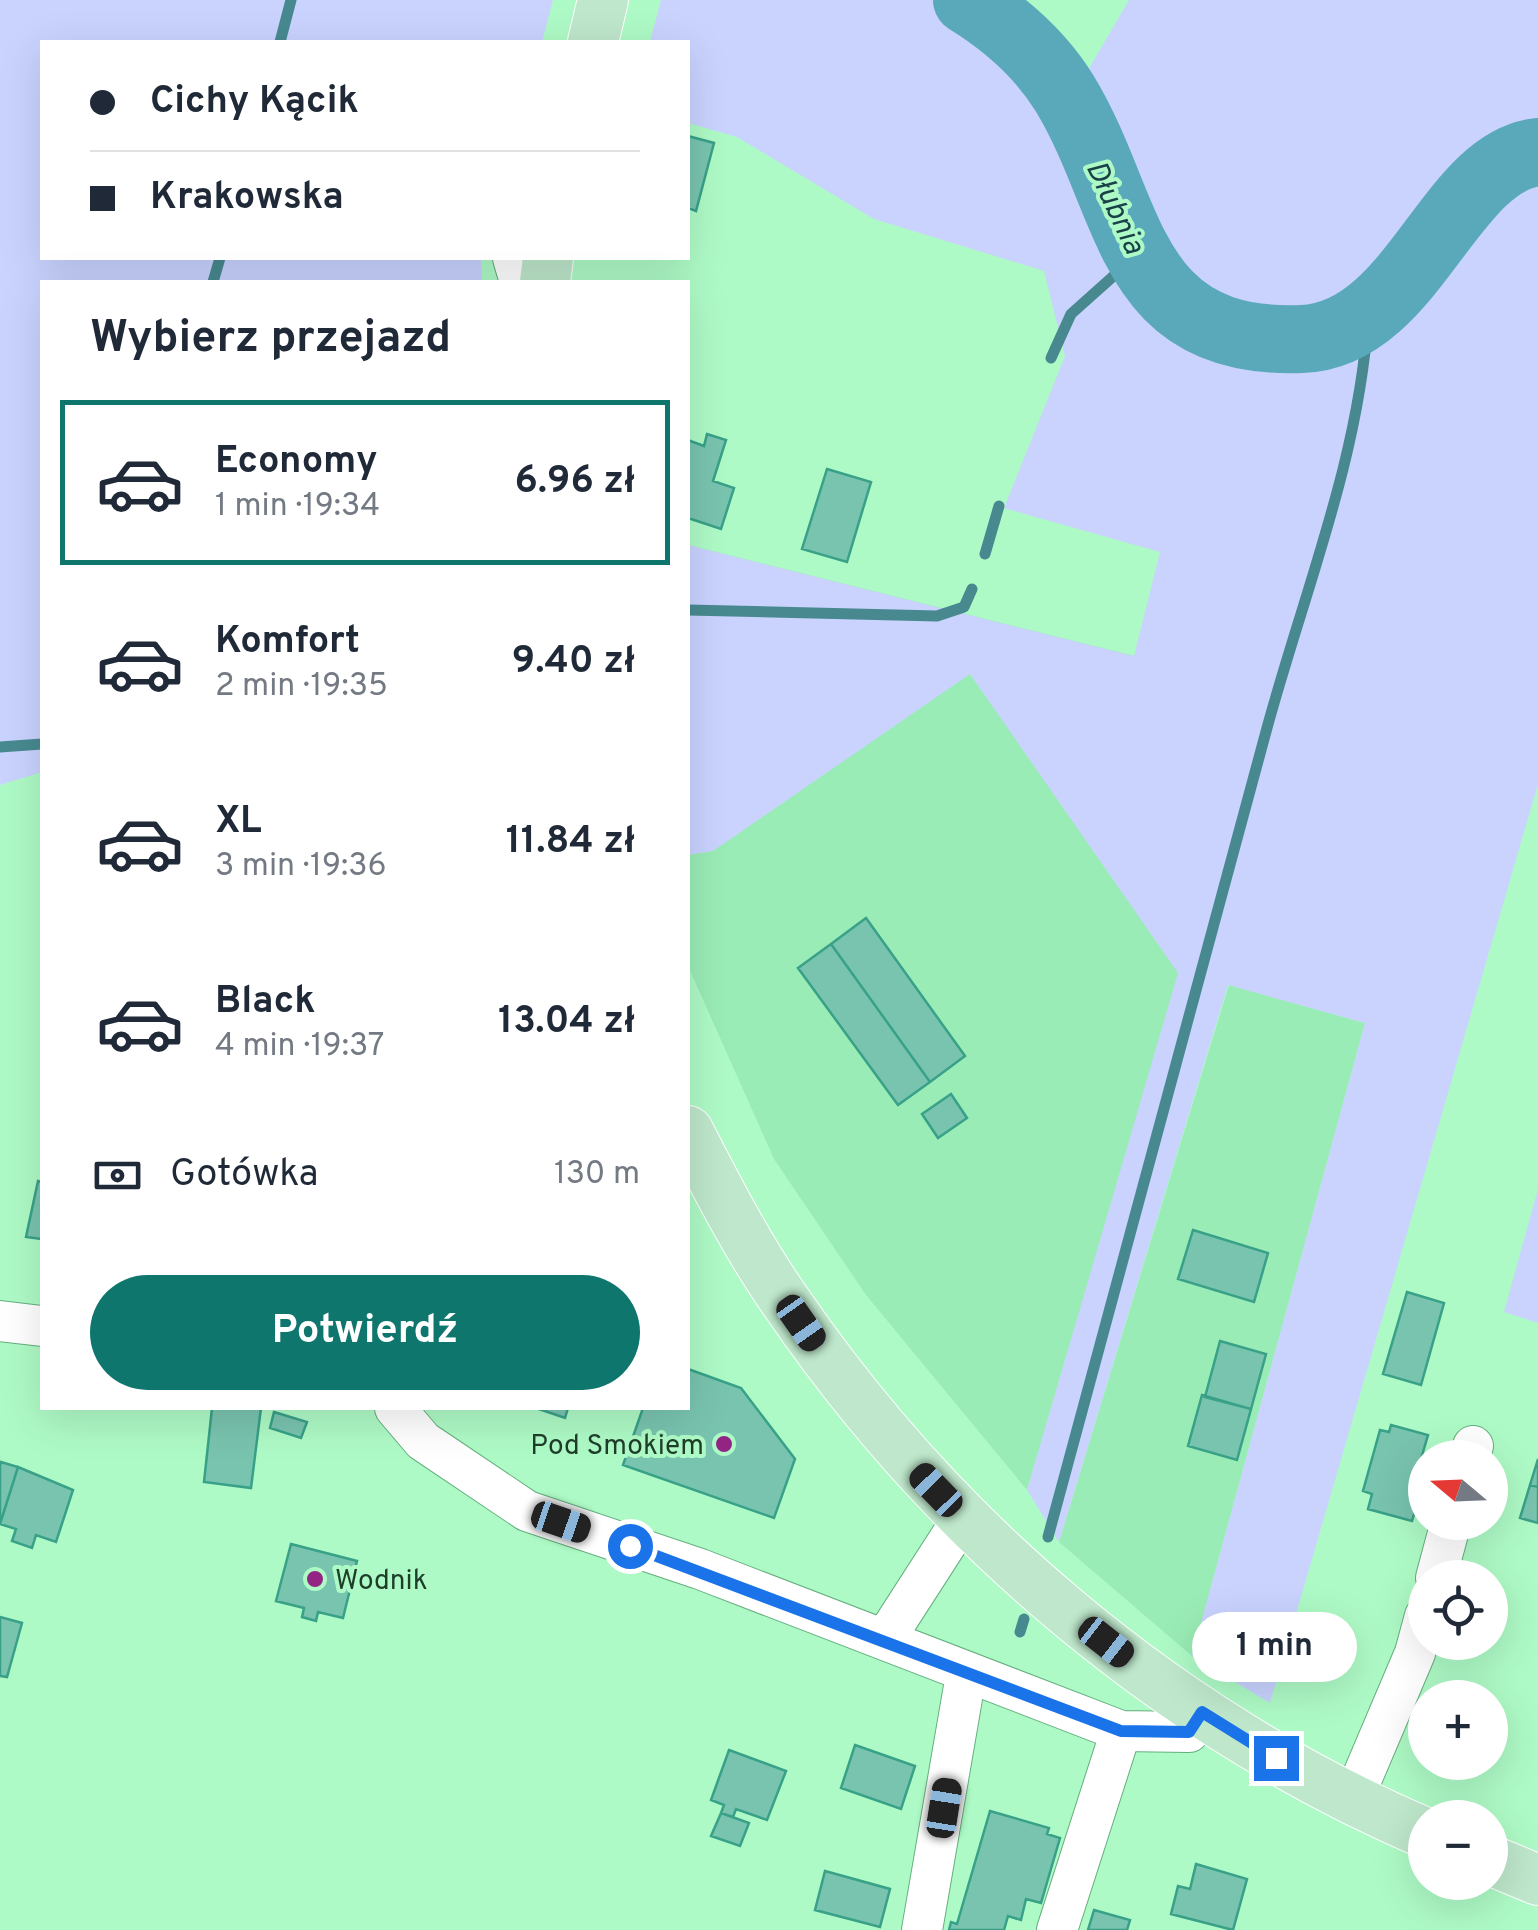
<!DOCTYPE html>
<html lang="pl">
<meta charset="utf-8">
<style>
:root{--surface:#fff;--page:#f2f2f3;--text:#1f2937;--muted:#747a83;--line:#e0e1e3;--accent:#0f766e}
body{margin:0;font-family:Overpass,sans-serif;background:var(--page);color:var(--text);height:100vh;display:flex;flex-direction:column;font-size:38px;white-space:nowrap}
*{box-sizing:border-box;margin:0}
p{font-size:32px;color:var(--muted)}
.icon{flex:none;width:55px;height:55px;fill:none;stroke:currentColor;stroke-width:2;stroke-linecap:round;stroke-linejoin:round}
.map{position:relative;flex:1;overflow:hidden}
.drawer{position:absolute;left:40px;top:280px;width:650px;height:1130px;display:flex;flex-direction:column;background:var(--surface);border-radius:0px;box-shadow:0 10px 40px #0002}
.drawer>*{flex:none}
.guide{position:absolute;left:40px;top:40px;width:650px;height:220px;border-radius:0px;box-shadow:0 10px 40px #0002;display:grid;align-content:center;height:220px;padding:0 50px;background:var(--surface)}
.needle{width:65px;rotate:289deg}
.buttons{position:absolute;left:1408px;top:1440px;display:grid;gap:20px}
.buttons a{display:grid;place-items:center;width:100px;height:100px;border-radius:50%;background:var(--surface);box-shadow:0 10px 40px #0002;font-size:50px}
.end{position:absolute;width:45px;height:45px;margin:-22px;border:12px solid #1a73e8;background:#fff;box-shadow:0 0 0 5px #fff}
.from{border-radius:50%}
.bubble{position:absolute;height:70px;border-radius:35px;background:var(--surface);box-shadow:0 10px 40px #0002;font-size:32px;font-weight:700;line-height:70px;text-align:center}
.car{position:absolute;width:30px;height:60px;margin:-30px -15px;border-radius:12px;box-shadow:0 0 8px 2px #0007;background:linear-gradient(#222 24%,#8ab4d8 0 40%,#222 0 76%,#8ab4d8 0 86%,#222 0)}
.guide b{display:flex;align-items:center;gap:35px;height:95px;font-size:38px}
.guide b+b{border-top:2px solid var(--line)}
.guide i{width:25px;height:25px;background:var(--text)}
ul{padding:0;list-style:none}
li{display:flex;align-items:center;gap:30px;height:165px;margin:0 20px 15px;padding:0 30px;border:5px solid transparent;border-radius:0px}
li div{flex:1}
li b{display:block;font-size:38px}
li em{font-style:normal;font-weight:700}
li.selected{border-color:var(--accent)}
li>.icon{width:90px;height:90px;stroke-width:1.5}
h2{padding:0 50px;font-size:45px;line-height:120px}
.pay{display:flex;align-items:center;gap:25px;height:110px;padding:0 50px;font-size:38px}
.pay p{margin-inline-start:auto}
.action{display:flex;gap:20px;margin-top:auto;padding:20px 50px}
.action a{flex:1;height:115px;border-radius:60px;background:var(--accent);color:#fff;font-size:40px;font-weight:700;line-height:115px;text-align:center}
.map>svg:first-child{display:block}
.built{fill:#9aecb6}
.green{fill:#c9d3fe}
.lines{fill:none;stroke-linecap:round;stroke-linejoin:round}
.stream{stroke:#488990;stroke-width:11}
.river{stroke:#5aa9bb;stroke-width:68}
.building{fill:#79c4af;stroke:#38a188;stroke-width:2.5}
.minor-casing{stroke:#65af7f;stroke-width:42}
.major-casing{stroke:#fff;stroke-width:52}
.minor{stroke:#fff;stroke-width:40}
.major{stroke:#bee7cb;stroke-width:50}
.route{stroke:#1a73e8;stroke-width:12}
.poi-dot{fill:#932484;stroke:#aefac6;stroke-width:4}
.labels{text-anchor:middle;stroke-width:8;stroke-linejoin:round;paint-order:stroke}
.poi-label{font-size:28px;fill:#1f3e2a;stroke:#aefac6;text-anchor:end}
.water-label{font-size:30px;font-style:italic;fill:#193f47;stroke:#aefac6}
</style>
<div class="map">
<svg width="1538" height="1930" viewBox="0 0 1538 1930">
<rect width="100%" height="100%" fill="#aefac6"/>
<path class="built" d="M 688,545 L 1264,688 L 1027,1490 L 866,1295 L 774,1159 L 688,966 Z
M 1229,985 L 1365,1023 L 1192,1656 L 1059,1542 Z"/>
<path class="green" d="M 0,0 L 553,0 L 542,42 L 42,42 L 42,258 L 481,258 L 482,282 L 42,282 L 42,772 L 0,785 Z
M 661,0 L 1015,0 L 1087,72 L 1129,0 L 1538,0 L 1538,784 L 1270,1703 L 1192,1656 L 1365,1023 L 1228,985 L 1059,1542 L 1027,1490 L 1178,973 L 970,674 L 713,851 L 688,855 L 688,545 L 1134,656 L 1160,552 L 1004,508 L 1065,356 L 1044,271 L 874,219 L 737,137 L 688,123 L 688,42 L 650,42 Z
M 1538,1189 L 1538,1323 L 1504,1312 Z"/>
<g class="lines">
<path class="stream" d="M 280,42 L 291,0
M 213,282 L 220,258
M 1051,358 L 1071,314 L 1136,256
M 985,554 L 999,506
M 688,610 L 937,616 L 964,607 L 972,589
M 0,747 L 42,744
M 1048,1537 C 1121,1267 1194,997 1267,728 C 1304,592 1359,459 1368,318
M 1020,1632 L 1024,1619"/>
<path class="river" d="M 967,0 C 1006,24 1041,55 1065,94 C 1133,206 1125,346 1302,339 C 1413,335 1448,162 1538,152"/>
</g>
<path class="building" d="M 688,136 L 714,143 L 696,211 L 688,208 Z
M 707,434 L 726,440 L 713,481 L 734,488 L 721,529 L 688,518 L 688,440 L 704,446 Z
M 827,469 L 871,482 L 847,562 L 802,549 Z
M 866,918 L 965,1056 L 930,1082 L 831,944 Z
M 831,944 L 930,1082 L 898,1105 L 798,968 Z
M 951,1094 L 967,1118 L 938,1138 L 922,1114 Z
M 38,1181 L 42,1182 L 42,1239 L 26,1237 Z
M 1193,1230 L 1268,1253 L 1254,1302 L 1178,1279 Z
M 1407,1292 L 1444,1303 L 1421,1385 L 1383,1374 Z
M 1220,1341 L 1266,1354 L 1251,1409 L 1205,1397 Z
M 688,1369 L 741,1388 L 795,1459 L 774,1518 L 623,1465 L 643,1408 L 688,1408 Z
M 1202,1395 L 1251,1409 L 1237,1460 L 1188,1446 Z
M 212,1408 L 261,1408 L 251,1488 L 204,1482 Z
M 536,1408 L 568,1408 L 565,1418 Z
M 274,1412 L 307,1422 L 301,1438 L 270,1428 Z
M 1391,1425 L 1428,1435 L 1421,1459 L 1425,1460 L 1425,1500 L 1419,1498 L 1412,1521 L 1368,1509 L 1372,1494 L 1363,1491 L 1380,1430 L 1389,1432 Z
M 1538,1459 L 1538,1487 L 1530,1485 Z
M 1,1462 L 18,1467 L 0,1524 L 0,1466 Z
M 18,1467 L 73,1490 L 56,1542 L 36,1535 L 32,1548 L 12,1541 L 16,1529 L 0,1524 Z
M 1530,1485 L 1538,1487 L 1538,1523 L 1520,1518 Z
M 291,1544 L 357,1561 L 343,1618 L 318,1612 L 316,1621 L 302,1617 L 304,1608 L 276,1601 Z
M 0,1617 L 22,1623 L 7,1677 L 0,1676 Z
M 855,1745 L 915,1766 L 901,1809 L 841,1788 Z
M 729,1750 L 786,1771 L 767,1820 L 736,1809 L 733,1817 L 721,1813 L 724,1805 L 711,1800 Z
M 990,1811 L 1049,1828 L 1047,1834 L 1060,1838 L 1041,1903 L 1026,1899 L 1021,1920 L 1008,1916 L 1004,1930 L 949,1930 L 951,1922 L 957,1924 Z
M 721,1813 L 749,1823 L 740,1846 L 711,1836 Z
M 1196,1864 L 1247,1879 L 1233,1930 L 1171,1914 L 1178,1886 L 1190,1889 Z
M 825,1871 L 890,1889 L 880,1927 L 815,1910 Z
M 1094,1910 L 1130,1920 L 1127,1930 L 1088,1930 Z"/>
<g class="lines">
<defs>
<path id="minor" d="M 513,258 L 520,282
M 0,1321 L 42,1326
M 395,1408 L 423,1441 L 527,1511 L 700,1569 L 1121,1731 L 1189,1732 L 1203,1712
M 1469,1458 L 1473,1446
M 1436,1578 L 1451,1522
M 885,1639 L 963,1518
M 1353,1799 L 1415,1653 L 1425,1616
M 922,1930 L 966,1675
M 1057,1930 L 1121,1731"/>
<path id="major" d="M 593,42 L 603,0
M 545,282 L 548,258
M 688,1131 C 718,1189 748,1248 786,1302 C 944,1533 1167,1722 1425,1833
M 1490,1860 L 1538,1880"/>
</defs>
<use href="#minor" class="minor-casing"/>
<use href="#major" class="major-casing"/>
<use href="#minor" class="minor"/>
<use href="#major" class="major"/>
</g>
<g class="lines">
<path class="route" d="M 630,1546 L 1121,1731 L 1189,1732 L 1202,1712 L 1276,1758"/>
</g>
<g class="poi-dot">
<circle cx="724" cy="1444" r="10"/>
<circle cx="315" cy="1579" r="10"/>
</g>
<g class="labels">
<g class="poi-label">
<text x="704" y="1454">Pod Smokiem</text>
<text x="335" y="1589" text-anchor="start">Wodnik</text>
</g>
<g class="water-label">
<text transform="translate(1116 207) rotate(65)" y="10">Dłubnia</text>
</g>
</g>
</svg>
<div class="buttons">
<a><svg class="needle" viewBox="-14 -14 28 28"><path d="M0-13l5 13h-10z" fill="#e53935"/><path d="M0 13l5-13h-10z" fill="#747a83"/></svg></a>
<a><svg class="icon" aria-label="locate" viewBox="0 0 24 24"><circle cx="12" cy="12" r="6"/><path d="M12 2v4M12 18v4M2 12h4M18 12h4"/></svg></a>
<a>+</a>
<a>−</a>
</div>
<i class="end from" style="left:630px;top:1546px"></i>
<i class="end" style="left:1276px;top:1758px"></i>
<div class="bubble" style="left:1192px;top:1612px;width:165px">1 min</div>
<i class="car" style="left:801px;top:1323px;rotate:145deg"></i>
<i class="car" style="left:936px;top:1490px;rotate:316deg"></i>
<i class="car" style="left:561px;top:1522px;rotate:109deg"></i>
<i class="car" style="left:1106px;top:1642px;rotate:128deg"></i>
<i class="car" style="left:944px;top:1808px;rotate:9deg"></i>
<div class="guide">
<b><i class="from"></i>Cichy Kącik</b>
<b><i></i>Krakowska</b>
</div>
<section class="drawer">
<h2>Wybierz przejazd</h2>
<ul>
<li class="selected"><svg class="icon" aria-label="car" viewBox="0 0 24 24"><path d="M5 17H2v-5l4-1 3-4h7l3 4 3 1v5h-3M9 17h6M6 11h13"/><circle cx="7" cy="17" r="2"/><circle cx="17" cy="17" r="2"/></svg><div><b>Economy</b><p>1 min · 19:34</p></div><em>6.96 zł</em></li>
<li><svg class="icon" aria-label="car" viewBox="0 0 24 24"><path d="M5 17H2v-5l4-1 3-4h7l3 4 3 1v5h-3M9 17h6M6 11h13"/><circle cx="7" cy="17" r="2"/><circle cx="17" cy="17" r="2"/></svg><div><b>Komfort</b><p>2 min · 19:35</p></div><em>9.40 zł</em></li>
<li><svg class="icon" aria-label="car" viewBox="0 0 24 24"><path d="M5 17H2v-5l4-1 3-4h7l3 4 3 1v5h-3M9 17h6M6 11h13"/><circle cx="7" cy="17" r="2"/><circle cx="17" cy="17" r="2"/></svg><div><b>XL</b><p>3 min · 19:36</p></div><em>11.84 zł</em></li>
<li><svg class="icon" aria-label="car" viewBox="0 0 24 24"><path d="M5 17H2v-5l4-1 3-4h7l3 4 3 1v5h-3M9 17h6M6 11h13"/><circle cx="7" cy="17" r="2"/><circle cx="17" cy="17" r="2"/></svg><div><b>Black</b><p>4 min · 19:37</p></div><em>13.04 zł</em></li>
</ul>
<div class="pay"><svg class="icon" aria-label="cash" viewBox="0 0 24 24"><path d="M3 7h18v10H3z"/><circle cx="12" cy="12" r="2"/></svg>Gotówka<p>130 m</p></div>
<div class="action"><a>Potwierdź</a></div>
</section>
</div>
